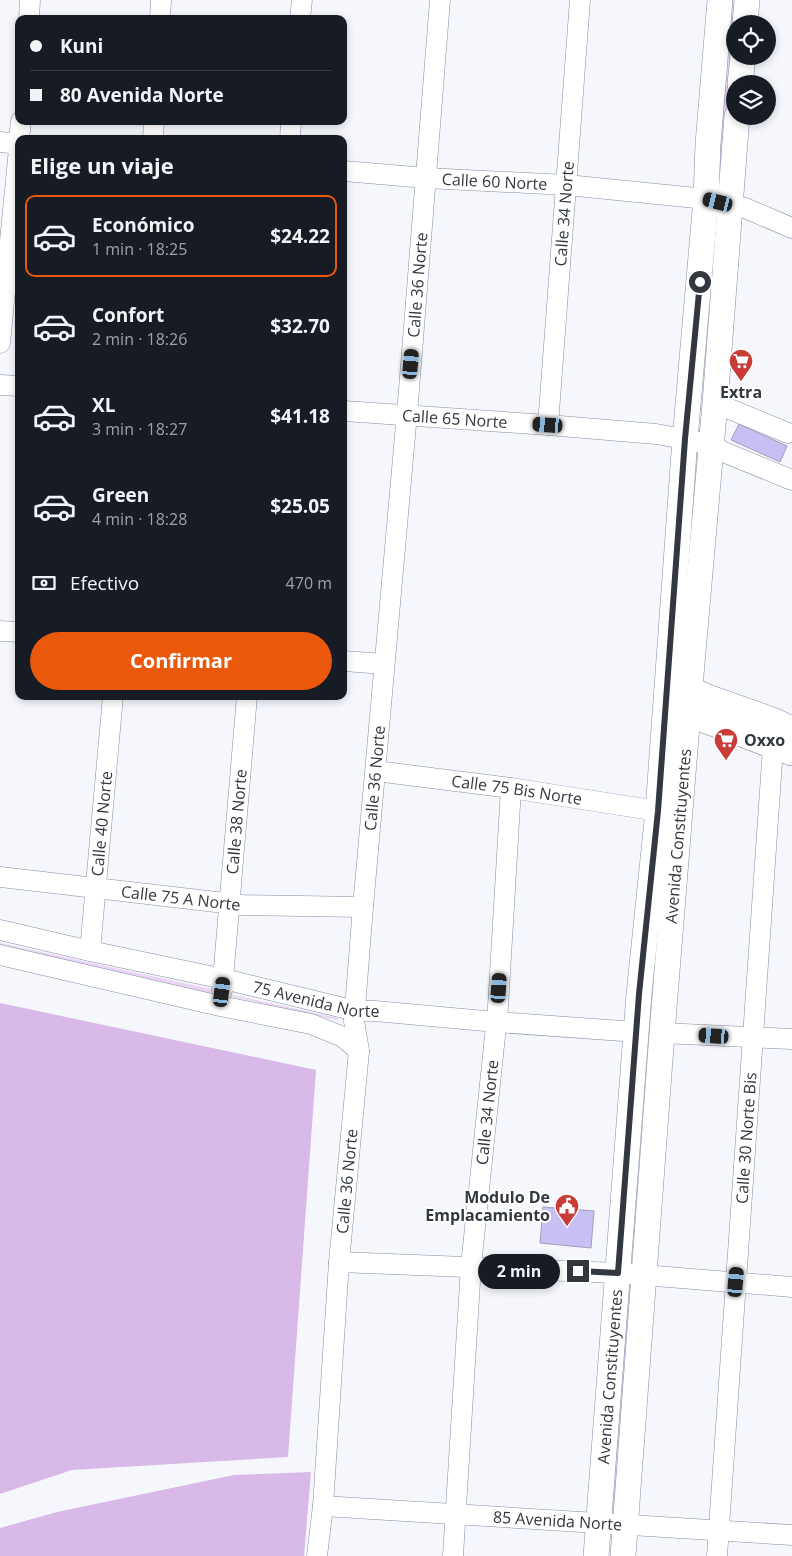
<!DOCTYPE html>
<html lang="es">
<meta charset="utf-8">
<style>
:root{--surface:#171b24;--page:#242831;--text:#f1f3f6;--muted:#9ea1a6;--line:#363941;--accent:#ea580c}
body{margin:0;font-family:"Open Sans",sans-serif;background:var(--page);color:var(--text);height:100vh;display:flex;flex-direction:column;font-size:19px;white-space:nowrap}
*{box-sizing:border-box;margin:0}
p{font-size:16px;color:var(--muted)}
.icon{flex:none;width:28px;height:28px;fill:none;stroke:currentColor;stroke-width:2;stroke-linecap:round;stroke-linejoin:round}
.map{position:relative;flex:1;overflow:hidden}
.drawer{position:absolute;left:15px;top:135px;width:332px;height:565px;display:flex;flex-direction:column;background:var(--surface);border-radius:10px;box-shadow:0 2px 8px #0003}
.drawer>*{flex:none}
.hud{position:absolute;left:15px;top:15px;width:332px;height:110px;border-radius:10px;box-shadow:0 2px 8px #0003;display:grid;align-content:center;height:110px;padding:0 15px;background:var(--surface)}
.controls{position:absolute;left:726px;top:15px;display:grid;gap:10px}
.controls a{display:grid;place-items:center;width:50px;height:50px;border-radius:50%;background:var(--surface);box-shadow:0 2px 8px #0003;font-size:25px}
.end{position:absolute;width:22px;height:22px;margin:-11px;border:6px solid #333740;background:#fff;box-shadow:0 0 0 2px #fff}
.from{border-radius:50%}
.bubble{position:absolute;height:35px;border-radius:18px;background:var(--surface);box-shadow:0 2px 8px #0003;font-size:16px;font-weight:700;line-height:35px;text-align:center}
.car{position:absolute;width:15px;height:30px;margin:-15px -8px;border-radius:6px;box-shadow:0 0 4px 1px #0007;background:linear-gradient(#222 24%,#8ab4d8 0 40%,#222 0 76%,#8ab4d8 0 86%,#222 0)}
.hud b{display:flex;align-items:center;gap:18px;height:48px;font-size:19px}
.hud b+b{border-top:1px solid var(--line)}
.hud i{width:12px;height:12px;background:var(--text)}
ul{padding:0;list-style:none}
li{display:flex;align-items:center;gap:15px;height:82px;margin:0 10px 8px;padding:0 5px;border:2px solid transparent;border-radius:10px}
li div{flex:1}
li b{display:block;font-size:19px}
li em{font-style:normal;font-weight:700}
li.selected{border-color:var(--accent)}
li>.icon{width:45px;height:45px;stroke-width:1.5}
h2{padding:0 15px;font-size:22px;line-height:60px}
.pay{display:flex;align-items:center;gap:12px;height:55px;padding:0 15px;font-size:19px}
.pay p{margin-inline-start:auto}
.button{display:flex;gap:10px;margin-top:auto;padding:10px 15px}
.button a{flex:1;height:58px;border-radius:30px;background:var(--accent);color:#fff;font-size:20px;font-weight:700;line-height:58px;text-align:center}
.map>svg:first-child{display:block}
.green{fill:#ebd4f5}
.forest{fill:#d9b9e7}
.building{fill:#c8c0f4;stroke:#a19db6}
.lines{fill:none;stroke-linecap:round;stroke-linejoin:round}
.minor-casing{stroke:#848da3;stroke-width:21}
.major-casing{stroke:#848da3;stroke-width:26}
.minor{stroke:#fff;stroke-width:20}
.major{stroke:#fff;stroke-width:25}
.route{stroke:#333740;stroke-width:6}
.labels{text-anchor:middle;stroke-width:4;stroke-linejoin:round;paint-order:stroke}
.street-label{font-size:16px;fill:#333740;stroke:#fff}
.poi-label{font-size:16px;font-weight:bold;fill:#333740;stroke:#fff}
</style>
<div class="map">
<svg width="792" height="1556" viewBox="0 0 792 1556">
<rect width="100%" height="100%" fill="#f5f7fc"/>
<path class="green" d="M 729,0 L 737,0 L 723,185 L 714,184 Z
M 0,943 L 211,989 L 210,993 L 0,947 Z
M 233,995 L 338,1018 L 337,1020 L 233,997 Z
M 629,1283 L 633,1288 L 616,1507 L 611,1512 Z"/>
<path class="forest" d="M 0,1003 L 316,1070 L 288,1457 L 72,1470 L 0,1494 Z
M 311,1472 L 304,1556 L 0,1556 L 0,1528 L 57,1512 L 234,1475 Z"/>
<path class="building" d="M 739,424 L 787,446 L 780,462 L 731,440 Z
M 543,1207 L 594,1211 L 591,1248 L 540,1243 Z"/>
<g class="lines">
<defs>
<g id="minor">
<path d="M 29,19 L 30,0"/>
<path d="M 160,19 L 161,0"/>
<path d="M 300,19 L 302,0"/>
<path d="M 19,139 L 21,121"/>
<path d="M 153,139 L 154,121"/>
<path d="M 290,139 L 291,121"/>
<path d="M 0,142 L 19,144"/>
<path id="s1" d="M 344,171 L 426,178 L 567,185 L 706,199 L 745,208 L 792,228"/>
<path d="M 0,343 L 19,149"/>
<path d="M 0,385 L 19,386"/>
<path d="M 715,403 L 788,433"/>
<path id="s2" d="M 344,411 L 548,425 L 656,434 L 685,439 L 711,445 L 726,453 L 792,480"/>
<path id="s3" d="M 548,425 L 580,0"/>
<path d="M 0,631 L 19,632"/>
<path d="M 344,661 L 384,664"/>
<path id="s4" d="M 376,771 L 511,788 L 658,811"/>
<path id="s5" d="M 0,877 L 242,905 L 363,907"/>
<path id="s6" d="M 0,930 L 90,951 L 224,979 L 356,1011 L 375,1011 L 496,1022 L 637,1032"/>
<path id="s7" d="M 90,951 L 113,696"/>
<path d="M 0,955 L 220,1006 L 311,1024 L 343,1037 L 359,1051"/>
<path id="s8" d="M 222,991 L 247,696"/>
<path d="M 662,1033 L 792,1039"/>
<path d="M 339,1262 L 618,1273 L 792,1287"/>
<path id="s9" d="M 323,1506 L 792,1535"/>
<path id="s10" d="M 317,1556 L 323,1506 L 339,1262 L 359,1051 L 354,1021 L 363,907 L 408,402 L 440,0"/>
<path id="s11" d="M 453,1556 L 471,1266 L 498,1007 L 511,788"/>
<path id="s12" d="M 717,1556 L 774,733"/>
</g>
<g id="major">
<path d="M 745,24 L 747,0"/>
<path d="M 740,84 L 743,56"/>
<path d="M 676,682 L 705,696 L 775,721 L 792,729"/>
<path d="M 673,707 L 704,720 L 792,753"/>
<path id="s13" d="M 596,1556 L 639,994 L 658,811 L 685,439 L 706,199 L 708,144 L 720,0"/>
<path id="s14" d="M 623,1556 L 662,1033 L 692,663 L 715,403 L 737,116"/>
</g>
</defs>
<use href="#minor" class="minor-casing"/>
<use href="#major" class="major-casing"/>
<use href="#minor" class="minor"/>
<use href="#major" class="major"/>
</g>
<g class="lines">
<path class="route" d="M 578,1271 L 618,1273 L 639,994 L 658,811 L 685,439 L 700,282"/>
</g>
<defs>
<symbol id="supermarket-pin" viewBox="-11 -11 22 30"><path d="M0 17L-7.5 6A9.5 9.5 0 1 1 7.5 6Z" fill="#c93b36" stroke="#fff"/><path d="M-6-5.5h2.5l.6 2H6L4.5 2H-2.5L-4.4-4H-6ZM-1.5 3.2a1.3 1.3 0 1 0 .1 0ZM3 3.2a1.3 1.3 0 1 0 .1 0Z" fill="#fff"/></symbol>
<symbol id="civic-pin" viewBox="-11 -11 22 30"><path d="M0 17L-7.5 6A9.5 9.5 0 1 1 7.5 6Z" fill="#c93b36" stroke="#fff"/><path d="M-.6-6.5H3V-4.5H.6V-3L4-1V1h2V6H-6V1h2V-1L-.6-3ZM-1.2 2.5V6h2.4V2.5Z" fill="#fff"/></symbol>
</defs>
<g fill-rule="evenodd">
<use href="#supermarket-pin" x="727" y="347" width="28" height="38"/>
<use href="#supermarket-pin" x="712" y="726" width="28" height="38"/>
<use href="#civic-pin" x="553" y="1192" width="28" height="38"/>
</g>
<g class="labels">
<g class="street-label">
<text dy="6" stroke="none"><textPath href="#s1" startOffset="151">Calle 60 Norte</textPath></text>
<text dy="6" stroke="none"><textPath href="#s3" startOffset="212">Calle 34 Norte</textPath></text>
<text dy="6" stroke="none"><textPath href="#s10" startOffset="1276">Calle 36 Norte</textPath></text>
<text dy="6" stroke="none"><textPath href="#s2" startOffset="111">Calle 65 Norte</textPath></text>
<text dy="6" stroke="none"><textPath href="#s10" startOffset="781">Calle 36 Norte</textPath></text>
<text dy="6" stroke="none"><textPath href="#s4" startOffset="142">Calle 75 Bis Norte</textPath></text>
<text dy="6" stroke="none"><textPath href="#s8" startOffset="170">Calle 38 Norte</textPath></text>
<text dy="6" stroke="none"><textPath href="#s7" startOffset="128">Calle 40 Norte</textPath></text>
<text dy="6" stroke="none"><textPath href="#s14" startOffset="722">Avenida Constituyentes</textPath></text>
<text dy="6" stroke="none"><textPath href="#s5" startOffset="182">Calle 75 A Norte</textPath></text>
<text dy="6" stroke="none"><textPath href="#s6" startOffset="324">75 Avenida Norte</textPath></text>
<text dy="6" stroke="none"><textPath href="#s11" startOffset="445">Calle 34 Norte</textPath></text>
<text dy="6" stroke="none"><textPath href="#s12" startOffset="419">Calle 30 Norte Bis</textPath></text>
<text dy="6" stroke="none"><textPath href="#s10" startOffset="376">Calle 36 Norte</textPath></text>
<text dy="6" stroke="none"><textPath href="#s13" startOffset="180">Avenida Constituyentes</textPath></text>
<text dy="6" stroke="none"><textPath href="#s9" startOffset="235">85 Avenida Norte</textPath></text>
</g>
<g class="poi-label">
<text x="741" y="398">Extra</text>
<text x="744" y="746" text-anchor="start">Oxxo</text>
<text x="550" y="1203" text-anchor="end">Modulo De<tspan x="550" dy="18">Emplacamiento</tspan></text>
</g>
</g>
</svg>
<div class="controls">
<a><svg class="icon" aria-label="locate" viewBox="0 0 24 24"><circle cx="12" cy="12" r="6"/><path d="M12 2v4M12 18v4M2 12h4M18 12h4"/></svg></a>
<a><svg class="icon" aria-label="layers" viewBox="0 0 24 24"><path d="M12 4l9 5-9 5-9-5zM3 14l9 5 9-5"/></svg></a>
</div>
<i class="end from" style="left:700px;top:282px"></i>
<i class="end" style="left:578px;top:1271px"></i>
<div class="bubble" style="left:478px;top:1254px;width:82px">2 min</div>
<i class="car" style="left:718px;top:202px;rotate:284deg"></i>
<i class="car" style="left:411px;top:364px;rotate:5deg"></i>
<i class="car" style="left:548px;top:425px;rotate:274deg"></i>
<i class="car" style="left:499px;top:988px;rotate:4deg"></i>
<i class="car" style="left:222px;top:992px;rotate:7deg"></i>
<i class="car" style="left:714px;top:1036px;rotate:274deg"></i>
<i class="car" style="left:736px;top:1282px;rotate:5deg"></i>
<div class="hud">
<b><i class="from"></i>Kuni</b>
<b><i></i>80 Avenida Norte</b>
</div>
<section class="drawer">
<h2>Elige un viaje</h2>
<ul>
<li class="selected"><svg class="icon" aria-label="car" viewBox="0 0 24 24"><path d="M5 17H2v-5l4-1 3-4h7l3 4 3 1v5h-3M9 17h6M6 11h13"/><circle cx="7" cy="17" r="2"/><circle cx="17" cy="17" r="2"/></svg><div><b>Económico</b><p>1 min · 18:25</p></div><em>$24.22</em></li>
<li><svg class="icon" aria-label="car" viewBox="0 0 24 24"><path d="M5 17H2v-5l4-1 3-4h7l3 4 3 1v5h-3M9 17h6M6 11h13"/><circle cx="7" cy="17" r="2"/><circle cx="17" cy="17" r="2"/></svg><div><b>Confort</b><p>2 min · 18:26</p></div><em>$32.70</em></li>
<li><svg class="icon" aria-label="car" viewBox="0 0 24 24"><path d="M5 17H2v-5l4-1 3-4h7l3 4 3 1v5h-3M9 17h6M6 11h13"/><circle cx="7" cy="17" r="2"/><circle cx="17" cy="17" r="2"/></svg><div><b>XL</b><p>3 min · 18:27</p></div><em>$41.18</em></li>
<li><svg class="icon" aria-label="car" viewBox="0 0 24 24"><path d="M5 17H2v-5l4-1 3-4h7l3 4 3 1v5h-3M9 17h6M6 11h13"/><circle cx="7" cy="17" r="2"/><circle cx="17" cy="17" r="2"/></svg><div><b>Green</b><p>4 min · 18:28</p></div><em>$25.05</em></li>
</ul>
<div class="pay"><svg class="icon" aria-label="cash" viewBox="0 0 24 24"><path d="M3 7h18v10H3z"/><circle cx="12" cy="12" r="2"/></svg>Efectivo<p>470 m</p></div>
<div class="button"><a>Confirmar</a></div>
</section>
</div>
